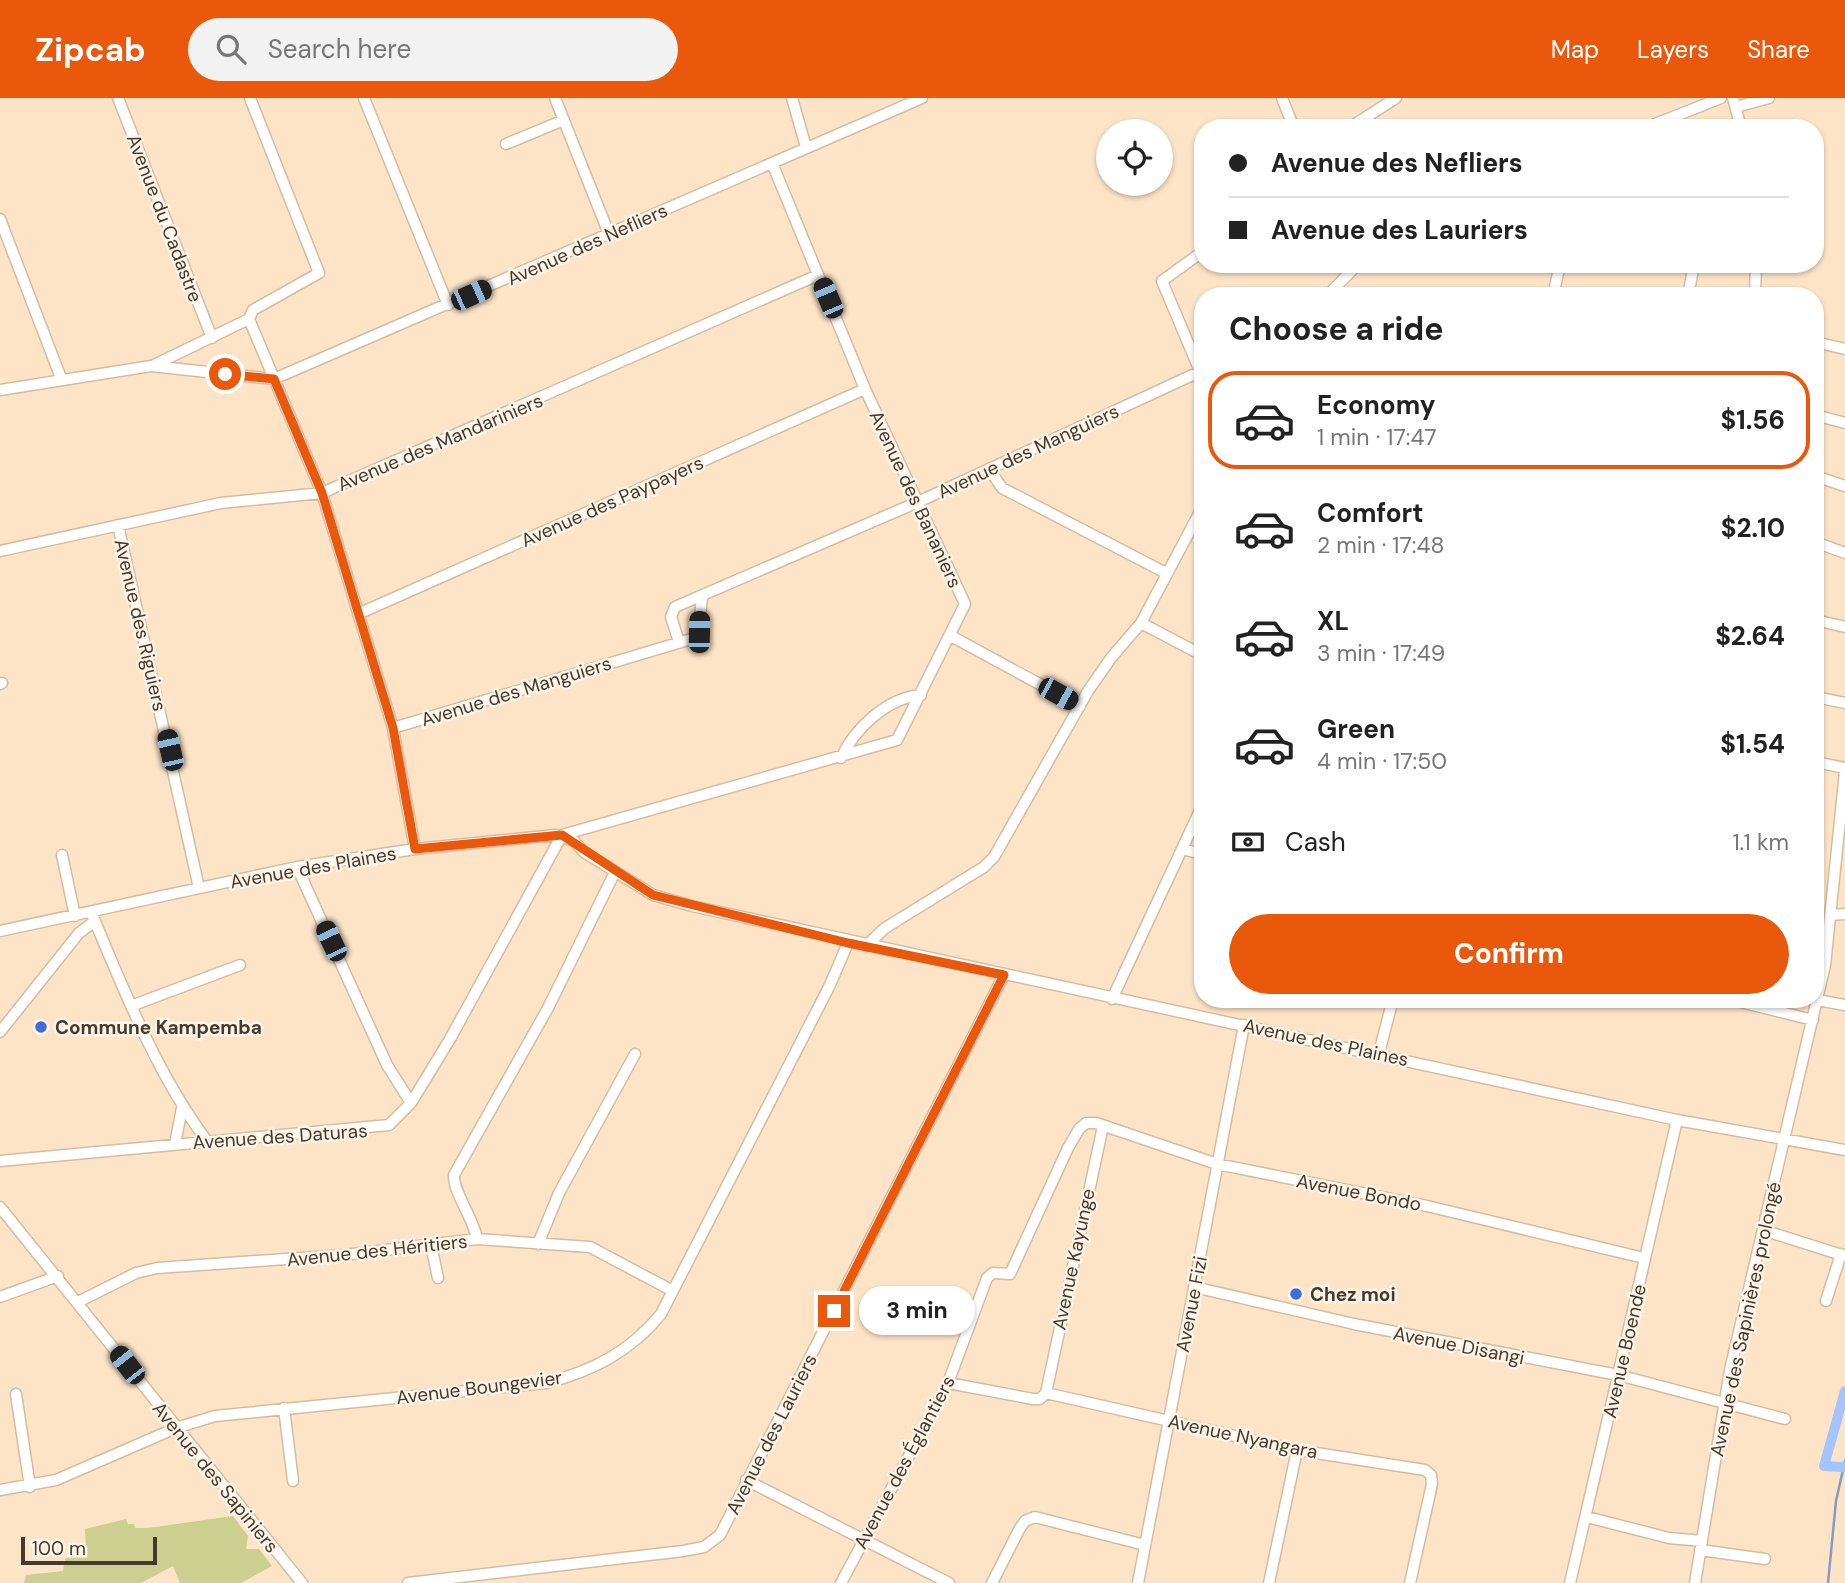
<!DOCTYPE html>
<meta charset="utf-8">
<style>
:root{--surface:#fff;--page:#f2f2f2;--text:#222;--muted:#767676;--line:#e0e0e0;--accent:#ea580c}
body{margin:0;font-family:"DM Sans",sans-serif;background:var(--page);color:var(--text);height:100vh;display:flex;flex-direction:column;font-size:26px;white-space:nowrap}
*{box-sizing:border-box;margin:0}
p{font-size:23px;color:var(--muted)}
.icon{flex:none;width:38px;height:38px;fill:none;stroke:currentColor;stroke-width:2;stroke-linecap:round;stroke-linejoin:round}
.map{position:relative;flex:1;overflow:hidden}
.drawer{position:absolute;left:1194px;top:189px;width:630px;height:721px;display:flex;flex-direction:column;background:var(--surface);border-radius:28px;box-shadow:0 2px 5px #0004}
.drawer>*{flex:none}
.guide{position:absolute;left:1194px;top:21px;width:630px;height:154px;border-radius:28px;box-shadow:0 2px 5px #0004;display:grid;align-content:center;height:154px;padding:0 35px;background:var(--surface)}
.fabs{position:absolute;left:1096px;top:21px;display:grid;gap:14px}
.fabs a{display:grid;place-items:center;width:77px;height:77px;border-radius:50%;background:var(--surface);box-shadow:0 2px 5px #0004;font-size:35px}
.scale{position:absolute;left:21px;bottom:18px;width:136px;box-sizing:border-box;padding-left:7px;border:4px solid #443a2e;border-top:0;font-size:19px;line-height:24px;white-space:nowrap;color:#443a2e;-webkit-text-stroke:5px #fef4e8;paint-order:stroke}
.end{position:absolute;width:32px;height:32px;margin:-16px;border:9px solid #ea580c;background:#fff;box-shadow:0 0 0 4px #fff}
.from{border-radius:50%}
.bubble{position:absolute;height:49px;border-radius:24px;background:var(--surface);box-shadow:0 2px 5px #0004;font-size:23px;font-weight:700;line-height:49px;text-align:center}
.car{position:absolute;width:21px;height:42px;margin:-21px -10px;border-radius:9px;box-shadow:0 0 5px 2px #0007;background:linear-gradient(#222 24%,#8ab4d8 0 40%,#222 0 76%,#8ab4d8 0 86%,#222 0)}
.guide b{display:flex;align-items:center;gap:24px;height:66px;font-size:26px}
.guide b+b{border-top:2px solid var(--line)}
.guide i{width:18px;height:18px;background:var(--text)}
ul{padding:0;list-style:none}
li{display:flex;align-items:center;gap:21px;height:98px;margin:0 14px 10px;padding:0 21px;border:4px solid transparent;border-radius:28px}
li div{flex:1}
li b{display:block;font-size:26px}
li em{font-style:normal;font-weight:700}
li.on{border-color:var(--accent)}
li>.icon{width:63px;height:63px;stroke-width:1.5}
h2{padding:0 35px;font-size:32px;line-height:84px}
.pay{display:flex;align-items:center;gap:18px;height:77px;padding:0 35px;font-size:26px}
.pay p{margin-inline-start:auto}
.action{display:flex;gap:14px;margin-top:auto;padding:14px 35px}
.action a{flex:1;height:80px;border-radius:42px;background:var(--accent);color:#fff;font-size:28px;font-weight:700;line-height:80px;text-align:center}
header{display:flex;align-items:center;gap:42px;box-sizing:border-box;height:98px;padding:0 35px;background:var(--accent);color:#fff}
header strong{font-size:33px}
nav{display:flex;gap:38px;margin-inline-start:auto;font-size:24px}
.search{width:490px;height:63px;background:var(--page);display:flex;align-items:center;gap:18px;box-sizing:border-box;padding:0 24px;border-radius:38px;color:var(--muted);font-size:26px}
.map>svg:first-child{display:block}
.green{fill:#cccf8f}
.lines{fill:none;stroke-linecap:round;stroke-linejoin:round}
.stream{stroke:#869bbf;stroke-width:2.5}
.canal{stroke:#a3c4fd;stroke-width:10}
.minor-casing{stroke:#d5bca0;stroke-width:13}
.minor{stroke:#fff;stroke-width:10}
.route{stroke:#ea580c;stroke-width:9}
.poi-dot{fill:#3e6cdc;stroke:#fef4e8;stroke-width:2.5}
.labels{text-anchor:middle;stroke-width:5;stroke-linejoin:round;paint-order:stroke}
.street-label{font-size:19px;fill:#443a2e;stroke:#fef4e8}
.poi-label{font-size:19px;font-weight:bold;fill:#443a2e;stroke:#fef4e8;text-anchor:start}
</style>
<header>
<strong>Zipcab</strong>
<div class="search"><svg class="icon" aria-label="search" viewBox="0 0 24 24"><circle cx="10" cy="10" r="6"/><path d="M15 15l6 6"/></svg>Search here</div>
<nav><a>Map</a><a>Layers</a><a>Share</a></nav>
</header>
<div class="map">
<svg width="1845" height="1485" viewBox="0 0 1845 1485">
<rect width="100%" height="100%" fill="#fde4c7"/>
<path class="green" d="M 233,1418 L 248,1438 L 246,1451 L 259,1451 L 272,1468 L 241,1485 L 180,1485 L 173,1468 L 141,1485 L 24,1485 L 26,1477 L 63,1473 L 65,1461 L 86,1450 L 85,1431 L 126,1421 L 128,1426 L 134,1426 L 135,1430 L 148,1430 Z"/>
<g class="lines">
<path class="stream" d="M 1828,1485 L 1836,1403 L 1845,1363"/>
<path class="canal" d="M 1843,1369 L 1824,1368 L 1845,1293"/>
<defs>
<path id="minor" d="M 118,0 L 212,240
M 364,0 L 448,207
M 555,0 L 609,136
M 792,0 L 806,49
M 1282,0 L 1294,30
M 1733,0 L 1741,30
M 1736,9 L 1769,0
M 1349,30 L 1396,0
M 1645,30 L 1721,0
M 506,46 L 564,22
M 0,121 L 61,280
M 1327,198 L 1358,166
M 1553,198 L 1560,166
M 1688,198 L 1694,166
M 1755,198 L 1756,166
M 249,221 L 322,395 L 393,630 L 415,751
M 1815,244 L 1845,251
M 152,268 L 249,221 L 253,212 L 319,175 L 250,0
M 1202,278 L 1162,183 L 1202,154
M 0,292 L 151,268 L 274,281 L 922,0
M 1815,317 L 1845,325
M 989,371 L 1002,390 L 1166,475
M 1815,378 L 1845,388
M 118,427 L 199,790
M 1815,444 L 1845,455
M 0,453 L 221,405 L 322,395 L 818,177
M 358,516 L 865,291
M 1815,522 L 1845,529
M 1141,525 L 1202,557
M 951,538 L 1080,608
M 679,544 L 671,519 L 675,509 L 918,404 L 1199,274
M 0,586 L 2,585
M 1815,599 L 1845,605
M 393,630 L 698,539 L 702,499
M 841,660 C 855,630 887,600 921,597
M 1815,664 L 1845,670
M 1182,751 L 1202,756
M 62,757 L 75,818
M 297,769 L 387,967 L 411,1005
M 91,814 C 124,892 156,975 207,1043
M 1830,817 L 1845,816
M 0,833 L 297,769 L 415,751 L 556,737 L 574,743 L 584,754 L 653,797 L 692,808 L 1677,1022 L 1845,1052
M 866,848 L 885,830 L 984,769 L 994,759 L 1088,593 L 1111,560 L 1141,525 L 1202,410
M 1112,901 L 1202,708
M 1728,901 L 1813,922
M 1817,902 L 1845,907
M 131,908 L 240,867
M 0,934 L 79,835 L 95,823
M 1379,955 L 1393,901
M 175,1046 L 182,1010
M 0,1063 L 389,1027 L 411,1005 L 450,941 L 562,737 L 897,642 L 965,506 L 865,291 L 772,65
M 0,1109 L 302,1485
M 1763,1132 L 1845,1158
M 477,1141 C 474,1121 453,1094 454,1077 L 548,910 L 615,774
M 538,1146 L 559,1095 L 635,956
M 431,1147 L 438,1180
M 1194,1189 L 1354,1226 L 1618,1277 L 1785,1321
M 0,1199 L 58,1178
M 1826,1203 L 1841,1156
M 78,1204 L 136,1175 L 157,1170 L 344,1157 L 477,1141 L 590,1149 L 673,1193
M 948,1285 L 1033,1301 L 1040,1301 L 1046,1295
M 1046,1295 L 1297,1352 L 1425,1372 L 1431,1377 L 1432,1386 L 1410,1485
M 1046,1295 L 1103,1028
M 16,1296 L 30,1389
M 284,1310 L 293,1383
M 746,1382 L 949,1485
M 0,1392 L 56,1382 L 176,1330 L 215,1318 L 546,1285 C 593,1273 631,1253 661,1216 L 829,889 L 848,845
M 1587,1419 L 1669,1440 L 1702,1443
M 1700,1452 L 1765,1461
M 408,1485 L 683,1453 L 704,1449 L 720,1437 L 1004,877
M 841,1485 L 948,1285 L 987,1180 L 993,1175 L 1010,1176 L 1068,1050 L 1079,1031 L 1086,1025 L 1096,1025 L 1217,1066 L 1427,1108 L 1644,1160
M 992,1485 L 1020,1430 L 1025,1423 L 1035,1419 L 1145,1447
M 1138,1485 L 1244,927
M 1269,1485 L 1297,1352
M 1570,1485 L 1677,1022
M 1695,1485 L 1730,1272 L 1825,867 L 1845,674"/>
</defs>
<use href="#minor" class="minor-casing"/>
<use href="#minor" class="minor"/>
</g>
<g class="lines">
<path class="route" d="M 225,276 L 274,281 L 322,395 L 393,630 L 415,751 L 562,737 L 653,797 L 848,845 L 1004,877 L 834,1213"/>
</g>
<g class="poi-dot">
<circle cx="41" cy="929" r="7"/>
<circle cx="1296" cy="1196" r="7"/>
</g>
<g class="labels">
<g class="street-label">
<text transform="translate(165 120) rotate(69)" y="7">Avenue du Cadastre</text>
<text transform="translate(587 146) rotate(-24)" y="7">Avenue des Nefliers</text>
<text transform="translate(440 344) rotate(-23)" y="7">Avenue des Mandariniers</text>
<text transform="translate(1028 353) rotate(-25)" y="7">Avenue des Manguiers</text>
<text transform="translate(916 401) rotate(65)" y="7">Avenue des Bananiers</text>
<text transform="translate(612 403) rotate(-24)" y="7">Avenue des Paypayers</text>
<text transform="translate(141 527) rotate(77)" y="7">Avenue des Riguiers</text>
<text transform="translate(516 593) rotate(-17)" y="7">Avenue des Manguiers</text>
<text transform="translate(313 769) rotate(-10)" y="7">Avenue des Plaines</text>
<text transform="translate(1326 944) rotate(12)" y="7">Avenue des Plaines</text>
<text transform="translate(280 1038) rotate(-4)" y="7">Avenue des Daturas</text>
<text transform="translate(1359 1094) rotate(11)" y="7">Avenue Bondo</text>
<text transform="translate(377 1152) rotate(-6)" y="7">Avenue des Héritiers</text>
<text transform="translate(1073 1161) rotate(-78)" y="7">Avenue Kayunge</text>
<text transform="translate(1191 1206) rotate(-79)" y="7">Avenue Fizi</text>
<text transform="translate(1745 1221) rotate(-78)" y="7">Avenue des Sapinières prolongé</text>
<text transform="translate(1459 1247) rotate(11)" y="7">Avenue Disangi</text>
<text transform="translate(1624 1253) rotate(-77)" y="7">Avenue Boende</text>
<text transform="translate(479 1289) rotate(-7)" y="7">Avenue Boungevier</text>
<text transform="translate(771 1336) rotate(-63)" y="7">Avenue des Lauriers</text>
<text transform="translate(1243 1338) rotate(12)" y="7">Avenue Nyangara</text>
<text transform="translate(904 1364) rotate(-62)" y="7">Avenue des Églantiers</text>
<text transform="translate(216 1379) rotate(51)" y="7">Avenue des Sapiniers</text>
</g>
<g class="poi-label">
<text x="55" y="936">Commune Kampemba</text>
<text x="1310" y="1203">Chez moi</text>
</g>
</g>
</svg>
<div class="fabs">
<a><svg class="icon" aria-label="locate" viewBox="0 0 24 24"><circle cx="12" cy="12" r="6"/><path d="M12 2v4M12 18v4M2 12h4M18 12h4"/></svg></a>
</div>
<div class="scale">100 m</div>
<i class="end from" style="left:225px;top:276px"></i>
<i class="end" style="left:834px;top:1213px"></i>
<div class="bubble" style="left:859px;top:1188px;width:116px">3 min</div>
<i class="car" style="left:471px;top:197px;rotate:66deg"></i>
<i class="car" style="left:828px;top:200px;rotate:337deg"></i>
<i class="car" style="left:699px;top:534px;rotate:1deg"></i>
<i class="car" style="left:1058px;top:596px;rotate:119deg"></i>
<i class="car" style="left:170px;top:652px;rotate:347deg"></i>
<i class="car" style="left:331px;top:843px;rotate:335deg"></i>
<i class="car" style="left:127px;top:1267px;rotate:322deg"></i>
<div class="guide">
<b><i class="from"></i>Avenue des Nefliers</b>
<b><i></i>Avenue des Lauriers</b>
</div>
<section class="drawer">
<h2>Choose a ride</h2>
<ul>
<li class="on"><svg class="icon" aria-label="car" viewBox="0 0 24 24"><path d="M5 17H2v-5l4-1 3-4h7l3 4 3 1v5h-3M9 17h6M6 11h13"/><circle cx="7" cy="17" r="2"/><circle cx="17" cy="17" r="2"/></svg><div><b>Economy</b><p>1 min · 17:47</p></div><em>$1.56</em></li>
<li><svg class="icon" aria-label="car" viewBox="0 0 24 24"><path d="M5 17H2v-5l4-1 3-4h7l3 4 3 1v5h-3M9 17h6M6 11h13"/><circle cx="7" cy="17" r="2"/><circle cx="17" cy="17" r="2"/></svg><div><b>Comfort</b><p>2 min · 17:48</p></div><em>$2.10</em></li>
<li><svg class="icon" aria-label="car" viewBox="0 0 24 24"><path d="M5 17H2v-5l4-1 3-4h7l3 4 3 1v5h-3M9 17h6M6 11h13"/><circle cx="7" cy="17" r="2"/><circle cx="17" cy="17" r="2"/></svg><div><b>XL</b><p>3 min · 17:49</p></div><em>$2.64</em></li>
<li><svg class="icon" aria-label="car" viewBox="0 0 24 24"><path d="M5 17H2v-5l4-1 3-4h7l3 4 3 1v5h-3M9 17h6M6 11h13"/><circle cx="7" cy="17" r="2"/><circle cx="17" cy="17" r="2"/></svg><div><b>Green</b><p>4 min · 17:50</p></div><em>$1.54</em></li>
</ul>
<div class="pay"><svg class="icon" aria-label="cash" viewBox="0 0 24 24"><path d="M3 7h18v10H3z"/><circle cx="12" cy="12" r="2"/></svg>Cash<p>1.1 km</p></div>
<div class="action"><a>Confirm</a></div>
</section>
</div>
